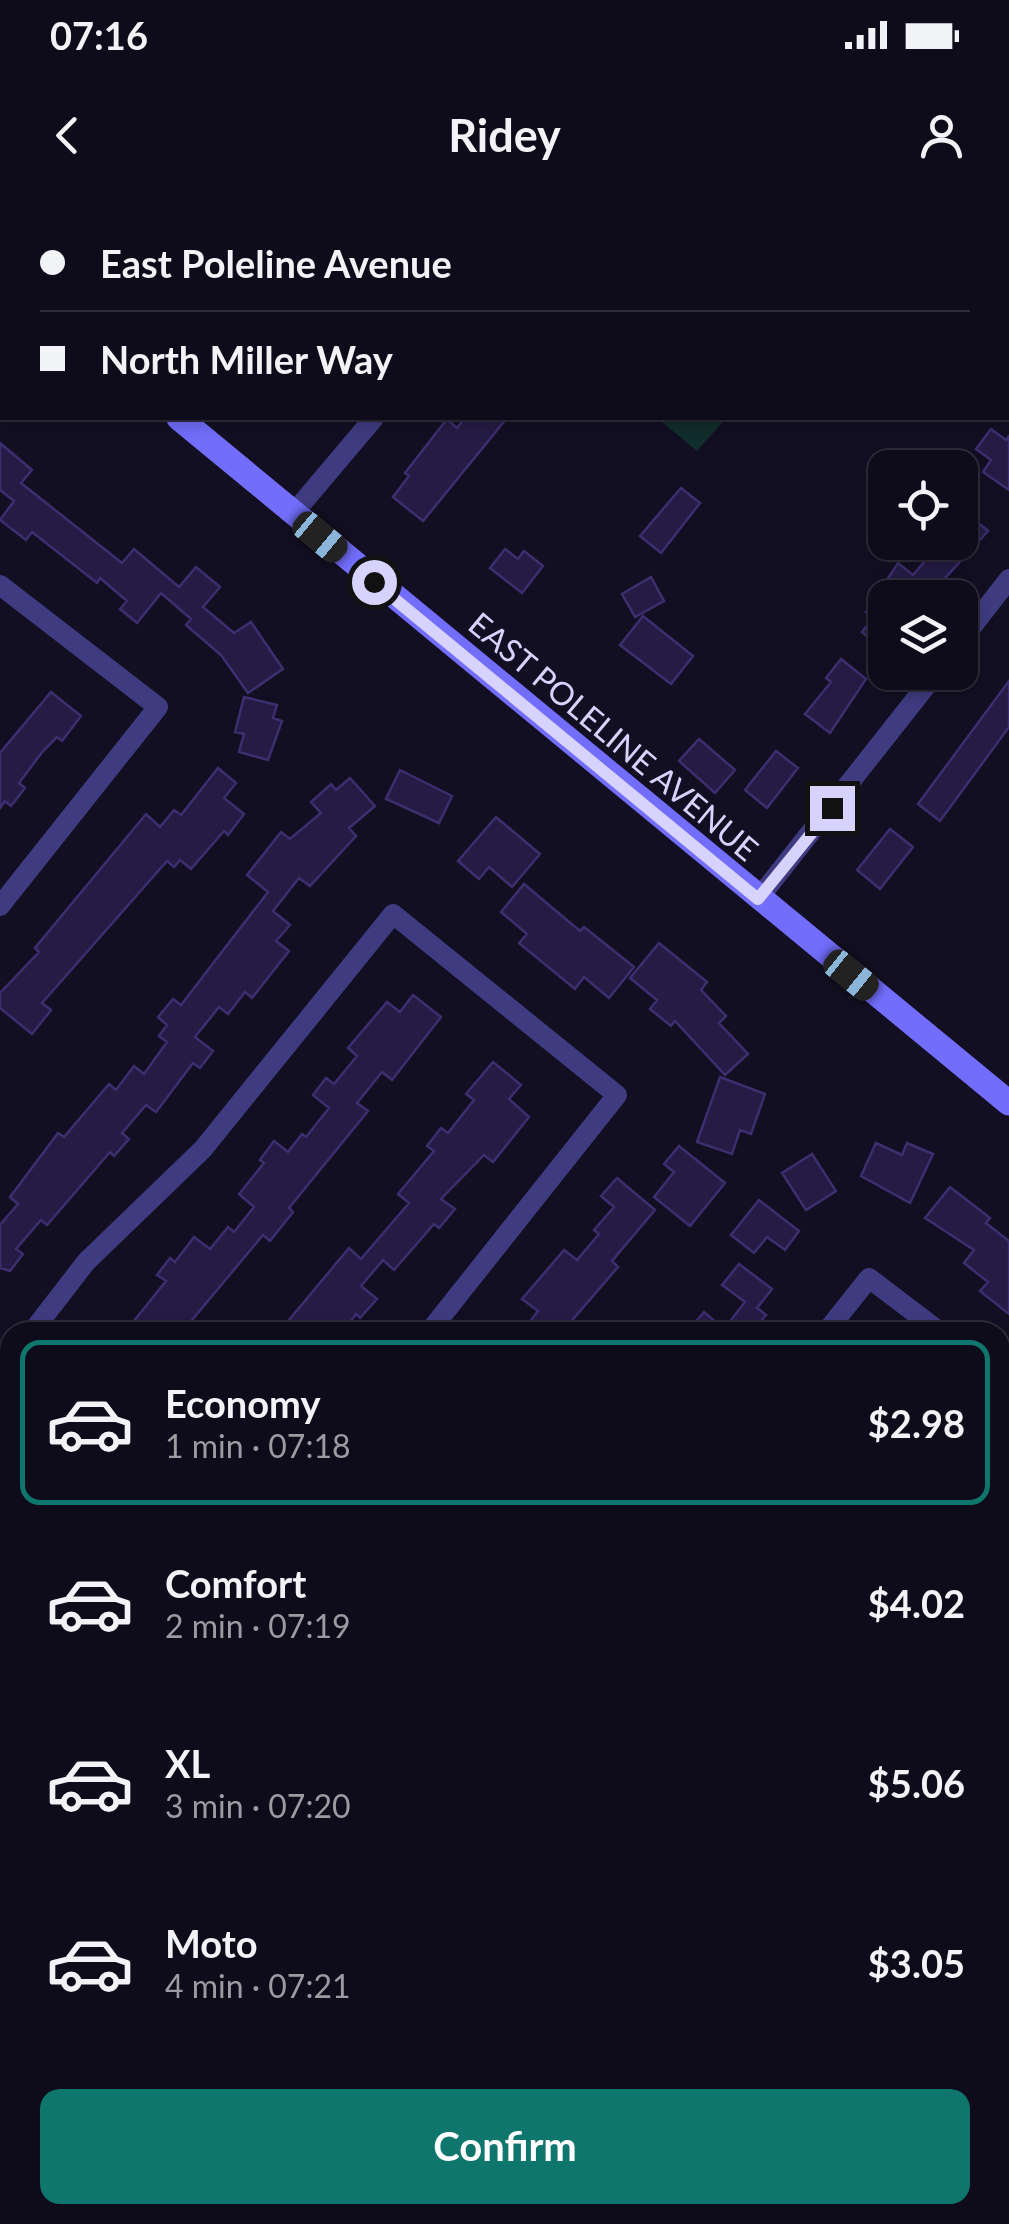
<!DOCTYPE html>
<meta charset="utf-8">
<style>
:root{--surface:#0e0b1a;--page:#1c1927;--text:#f1f3f6;--muted:#9b9ba2;--line:#2e2b39;--accent:#0f766e}
body{margin:0;font-family:Lato,sans-serif;background:var(--page);color:var(--text);height:100vh;display:flex;flex-direction:column;font-size:38px;white-space:nowrap}
*{box-sizing:border-box;margin:0}
p{font-size:32px;color:var(--muted)}
.icon{flex:none;width:55px;height:55px;fill:none;stroke:currentColor;stroke-width:2;stroke-linecap:round;stroke-linejoin:round}
.map{position:relative;flex:1;overflow:hidden}
.side{position:absolute;left:0px;top:1122px;width:1010px;height:902px;display:flex;flex-direction:column;background:var(--surface);border-radius:30px 30px 0 0;box-shadow:0 5px 15px #0003,0 0 0 2px var(--line)}
.side>*{flex:none}
.top-card{position:absolute;left:0px;top:0px;width:1010px;height:220px;box-shadow:0 5px 15px #0003,0 0 0 2px var(--line);display:grid;align-content:center;height:220px;padding:0 40px;background:var(--surface)}
.tools{position:absolute;left:868px;top:250px;display:grid;gap:20px}
.tools a{display:grid;place-items:center;width:110px;height:110px;border-radius:20px;background:var(--surface);box-shadow:0 5px 15px #0003,0 0 0 2px var(--line);font-size:50px}
.end{position:absolute;width:45px;height:45px;margin:-22px;border:12px solid #d8d3fe;background:#111;box-shadow:0 0 0 5px #111}
.from{border-radius:50%}
.car{position:absolute;width:30px;height:60px;margin:-30px -15px;border-radius:12px;box-shadow:0 0 8px 2px #0007;background:linear-gradient(#222 24%,#8ab4d8 0 40%,#222 0 76%,#8ab4d8 0 86%,#222 0)}
.top-card b{display:flex;align-items:center;gap:35px;height:95px;font-size:38px}
.top-card b+b{border-top:2px solid var(--line)}
.top-card i{width:25px;height:25px;background:var(--text)}
ul{padding:18px 0 0;list-style:none}
li{display:flex;align-items:center;gap:30px;height:165px;margin:0 20px 15px;padding:0 20px;border:5px solid transparent;border-radius:20px}
li div{flex:1}
li b{display:block;font-size:38px}
li em{font-style:normal;font-weight:700}
li.selected{border-color:var(--accent)}
li>.icon{width:90px;height:90px;stroke-width:1.5}
.primary-button{display:flex;gap:20px;margin-top:auto;padding:20px 40px}
.primary-button a{flex:1;height:115px;border-radius:20px;background:var(--accent);color:#fff;font-size:40px;font-weight:700;line-height:115px;text-align:center}
.status{display:flex;justify-content:space-between;align-items:center;height:70px;padding:0 50px;background:var(--surface);direction:ltr}
.status svg{height:28px;fill:currentColor}
header{display:flex;justify-content:space-between;align-items:center;height:130px;padding:0 40px;background:var(--surface);font-size:45px;font-weight:700}
.map>svg:first-child{display:block}
.green{fill:#122d2d}
.building{fill:#241c44;stroke:#3c2e6f;stroke-width:2.5}
.lines{fill:none;stroke-linecap:round;stroke-linejoin:round}
.street{stroke:#3f3b81;stroke-width:20}
.secondary{stroke:#726dfa;stroke-width:25}
.route{stroke:#d8d3fe;stroke-width:12}
.labels{text-anchor:middle;stroke-width:9;stroke-linejoin:round;paint-order:stroke}
.street-label{font-size:32px;fill:#d8d3fe;stroke:#130f23}
</style>
<div class="status"><b>07:16</b><svg viewBox="0 0 49 12"><path d="M0 12V9h3v3zM5 12V6h3v6zM10 12V3h3v9zM15 12V0h3v12zM26 1h20v11H26zM47 4h2v5h-2z"/></svg></div>
<header><svg class="icon" aria-label="back" viewBox="0 0 24 24"><path d="M15 5l-7 7 7 7"/></svg>Ridey<svg class="icon" aria-label="person" viewBox="0 0 24 24"><circle cx="12" cy="8" r="4"/><path d="M4 21q1-7 8-7t8 7"/></svg></header>
<div class="map">
<svg width="1009" height="2024" viewBox="0 0 1009 2024">
<rect width="100%" height="100%" fill="#130f23"/>
<path class="green" d="M 657,218 L 726,218 L 697,251 Z"/>
<path class="building" d="M 465,218 L 507,218 L 423,321 L 393,297 L 409,276 L 405,273 L 447,219 L 457,228 Z
M 991,229 L 1006,240 L 1009,236 L 1009,290 L 983,272 L 991,260 L 976,249 Z
M 0,243 L 32,270 L 21,283 L 122,363 L 134,349 L 179,387 L 196,367 L 220,387 L 203,407 L 234,433 L 251,422 L 283,469 L 248,493 L 221,455 L 186,425 L 191,419 L 161,393 L 137,423 L 120,409 L 127,401 L 100,378 L 97,383 L 32,332 L 26,340 L 0,320 L 14,301 L 0,290 Z
M 681,288 L 700,303 L 661,353 L 640,336 Z
M 960,308 L 988,331 L 927,398 L 885,398 L 885,451 L 862,432 L 873,418 L 866,412 L 898,363 L 913,375 L 941,342 L 960,342 Z
M 505,349 L 518,359 L 524,351 L 543,366 L 522,393 L 490,368 Z
M 651,377 L 664,401 L 635,417 L 622,394 Z
M 643,416 L 693,456 L 671,484 L 620,445 Z
M 841,459 L 866,479 L 830,533 L 805,514 L 831,482 L 826,478 Z
M 1009,481 L 1009,527 L 940,621 L 918,604 Z
M 51,492 L 81,516 L 62,541 L 57,537 L 43,551 L 19,583 L 25,588 L 11,606 L 5,601 L 0,608 L 0,553 Z
M 244,497 L 277,505 L 273,518 L 282,521 L 268,560 L 239,552 L 244,534 L 235,532 Z
M 699,539 L 735,570 L 715,593 L 679,561 Z
M 776,551 L 798,568 L 767,608 L 745,590 Z
M 218,568 L 236,583 L 224,598 L 244,614 L 228,635 L 224,631 L 191,669 L 180,660 L 174,667 L 167,661 L 42,803 L 51,810 L 32,834 L 0,808 L 0,793 L 39,752 L 35,748 L 146,614 L 160,627 L 174,610 L 181,615 Z
M 400,570 L 452,596 L 439,623 L 386,599 Z
M 350,578 L 375,606 L 349,628 L 356,636 L 310,686 L 299,678 L 273,711 L 290,725 L 276,741 L 289,751 L 252,798 L 245,792 L 228,814 L 219,807 L 195,837 L 213,851 L 200,868 L 193,863 L 156,912 L 146,905 L 122,933 L 129,939 L 114,956 L 110,952 L 47,1025 L 41,1020 L 16,1049 L 23,1054 L 10,1071 L 0,1068 L 0,1025 L 18,1004 L 10,997 L 58,933 L 64,937 L 109,884 L 116,890 L 134,866 L 144,874 L 167,842 L 159,836 L 167,825 L 158,817 L 173,799 L 181,805 L 268,692 L 247,675 L 281,632 L 290,639 L 321,613 L 311,602 L 331,584 L 336,590 Z
M 496,617 L 540,654 L 512,687 L 489,667 L 479,679 L 458,661 Z
M 890,629 L 913,647 L 880,689 L 857,670 Z
M 524,684 L 580,731 L 584,727 L 634,767 L 609,798 L 584,777 L 575,789 L 519,743 L 527,734 L 501,712 Z
M 659,743 L 707,782 L 701,790 L 726,816 L 719,823 L 748,854 L 725,875 L 675,821 L 671,826 L 650,809 L 657,800 L 630,778 Z
M 413,795 L 441,817 L 392,880 L 382,872 L 357,903 L 368,911 L 289,1008 L 293,1012 L 270,1041 L 263,1035 L 182,1132 L 125,1132 L 166,1081 L 157,1075 L 170,1058 L 175,1062 L 194,1037 L 210,1049 L 228,1027 L 234,1032 L 254,1007 L 239,994 L 264,963 L 260,960 L 274,941 L 288,952 L 302,934 L 306,937 L 329,908 L 313,895 L 326,878 L 334,884 L 357,856 L 348,848 L 387,802 L 400,812 Z
M 493,862 L 521,885 L 509,899 L 529,917 L 493,962 L 484,955 L 441,999 L 455,1009 L 439,1028 L 434,1024 L 394,1070 L 383,1060 L 361,1086 L 377,1099 L 360,1118 L 356,1114 L 343,1132 L 279,1132 L 349,1048 L 361,1059 L 409,1003 L 398,994 L 434,951 L 427,946 L 441,928 L 448,933 L 474,900 L 466,894 Z
M 720,877 L 765,894 L 751,934 L 740,930 L 732,954 L 697,942 Z
M 876,943 L 902,955 L 907,943 L 933,954 L 910,1003 L 861,976 Z
M 679,946 L 725,983 L 690,1026 L 654,997 L 674,972 L 664,964 Z
M 812,954 L 836,991 L 806,1010 L 782,973 Z
M 617,978 L 655,1010 L 612,1061 L 618,1067 L 562,1132 L 522,1132 L 538,1111 L 522,1099 L 564,1050 L 577,1060 L 599,1034 L 594,1030 L 614,1007 L 601,996 Z
M 950,987 L 990,1018 L 986,1023 L 1009,1041 L 1009,1114 L 980,1091 L 988,1082 L 964,1063 L 974,1050 L 925,1018 Z
M 759,1000 L 799,1031 L 785,1050 L 767,1037 L 754,1053 L 731,1035 Z
M 739,1064 L 772,1089 L 757,1108 L 766,1115 L 752,1132 L 687,1132 L 704,1112 L 724,1129 L 745,1102 L 722,1085 Z"/>
<g class="lines">
<path class="street" d="M 243,0 L 246,2
M 293,314 L 374,218
M 0,385 L 158,507 L 0,706
M 960,442 L 1009,379
M 758,699 L 937,472
M 32,1132 L 86,1062 L 203,949 L 393,714 L 617,895 L 429,1132
M 826,1132 L 869,1078 L 940,1132
M 1000,1179 L 1009,1186
M 0,1183 L 10,1166
M 1000,1395 L 1009,1385
M 0,1509 L 10,1518
M 1000,1852 L 1009,1841
M 756,2015 L 782,2024
M 903,2024 L 907,2015"/>
<path class="secondary" d="M 0,64 L 2,66
M 179,218 L 1009,903
M 0,1765 L 10,1774
M 281,2015 L 294,2024"/>
</g>
<g class="lines">
<path class="route" d="M 374,382 L 758,699 L 832,608"/>
</g>
<g class="labels">
<g class="street-label">
<text transform="translate(613 537) rotate(40)" y="11">EAST POLELINE AVENUE</text>
</g>
</g>
</svg>
<div class="tools">
<a><svg class="icon" aria-label="locate" viewBox="0 0 24 24"><circle cx="12" cy="12" r="6"/><path d="M12 2v4M12 18v4M2 12h4M18 12h4"/></svg></a>
<a><svg class="icon" aria-label="layers" viewBox="0 0 24 24"><path d="M12 4l9 5-9 5-9-5zM3 14l9 5 9-5"/></svg></a>
</div>
<i class="end from" style="left:374px;top:382px"></i>
<i class="end" style="left:832px;top:608px"></i>
<i class="car" style="left:320px;top:337px;rotate:130deg"></i>
<i class="car" style="left:851px;top:775px;rotate:129deg"></i>
<div class="top-card">
<b><i class="from"></i>East Poleline Avenue</b>
<b><i></i>North Miller Way</b>
</div>
<section class="side">
<ul>
<li class="selected"><svg class="icon" aria-label="car" viewBox="0 0 24 24"><path d="M5 17H2v-5l4-1 3-4h7l3 4 3 1v5h-3M9 17h6M6 11h13"/><circle cx="7" cy="17" r="2"/><circle cx="17" cy="17" r="2"/></svg><div><b>Economy</b><p>1 min · 07:18</p></div><em>$2.98</em></li>
<li><svg class="icon" aria-label="car" viewBox="0 0 24 24"><path d="M5 17H2v-5l4-1 3-4h7l3 4 3 1v5h-3M9 17h6M6 11h13"/><circle cx="7" cy="17" r="2"/><circle cx="17" cy="17" r="2"/></svg><div><b>Comfort</b><p>2 min · 07:19</p></div><em>$4.02</em></li>
<li><svg class="icon" aria-label="car" viewBox="0 0 24 24"><path d="M5 17H2v-5l4-1 3-4h7l3 4 3 1v5h-3M9 17h6M6 11h13"/><circle cx="7" cy="17" r="2"/><circle cx="17" cy="17" r="2"/></svg><div><b>XL</b><p>3 min · 07:20</p></div><em>$5.06</em></li>
<li><svg class="icon" aria-label="car" viewBox="0 0 24 24"><path d="M5 17H2v-5l4-1 3-4h7l3 4 3 1v5h-3M9 17h6M6 11h13"/><circle cx="7" cy="17" r="2"/><circle cx="17" cy="17" r="2"/></svg><div><b>Moto</b><p>4 min · 07:21</p></div><em>$3.05</em></li>
</ul>
<div class="primary-button"><a>Confirm</a></div>
</section>
</div>
